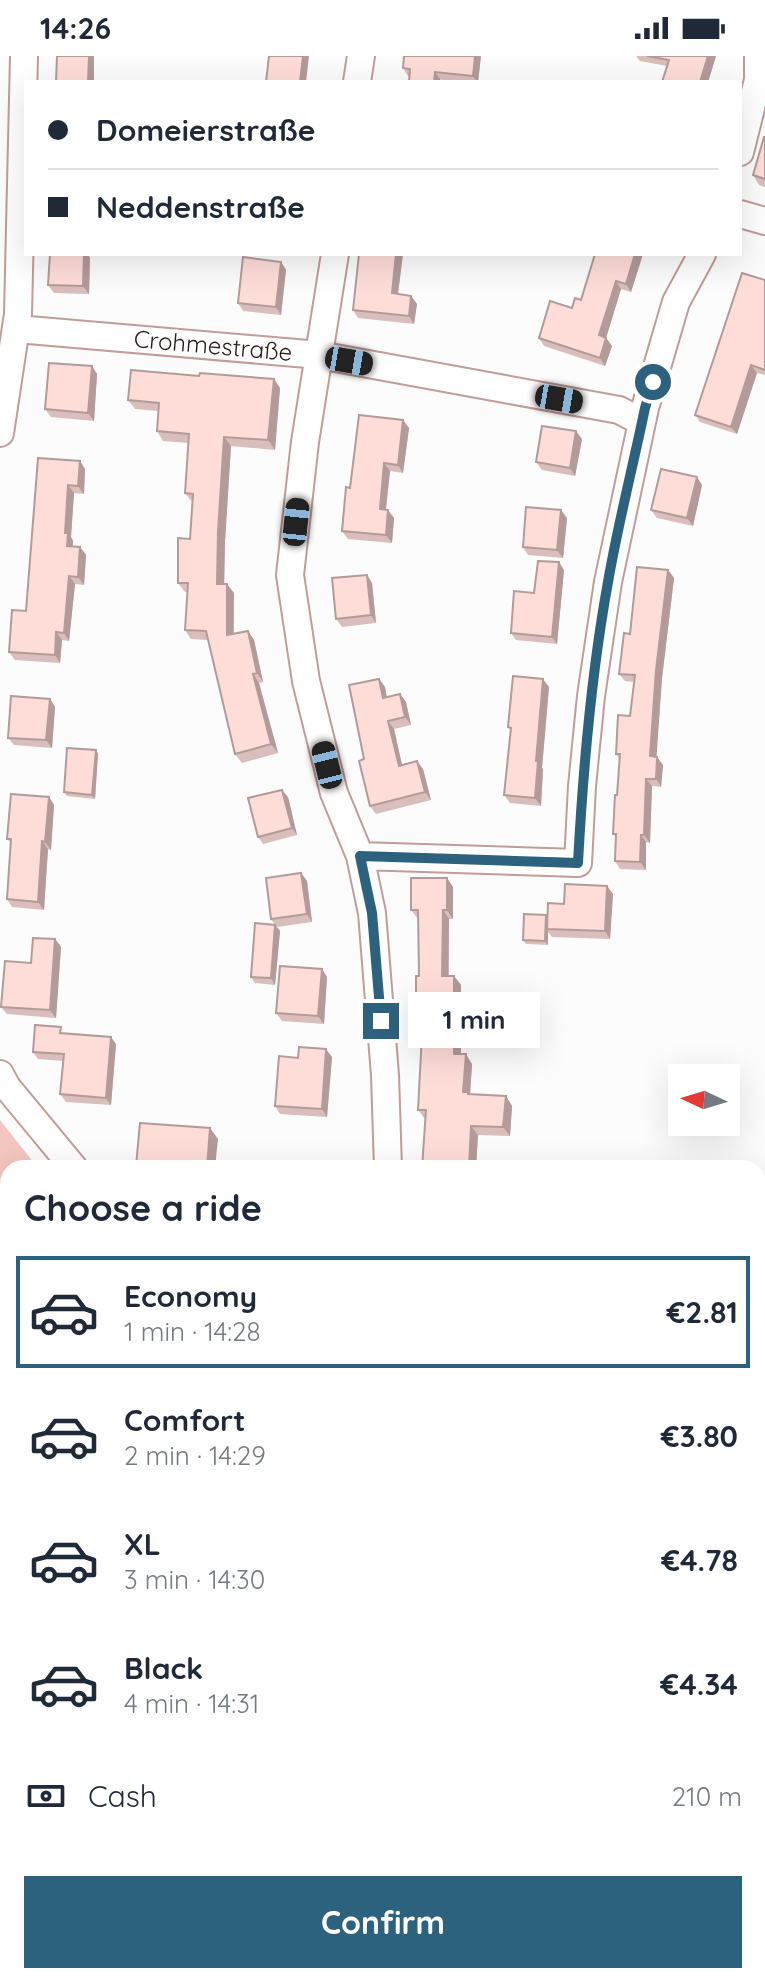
<!DOCTYPE html>
<meta charset="utf-8">
<style>
:root{--surface:#fff;--page:#f6f6f7;--text:#1f2937;--muted:#747a83;--line:#e0e1e3;--accent:#2d627e}
body{margin:0;font-family:Quicksand,sans-serif;background:var(--page);color:var(--text);height:100vh;display:flex;flex-direction:column;font-size:30px;white-space:nowrap}
*{box-sizing:border-box;margin:0}
p{font-size:26px;color:var(--muted)}
.icon{flex:none;width:44px;height:44px;fill:none;stroke:currentColor;stroke-width:2;stroke-linecap:round;stroke-linejoin:round}
.map{position:relative;flex:1;overflow:hidden}
.sheet{position:absolute;left:0px;top:1104px;width:766px;height:824px;display:flex;flex-direction:column;background:var(--surface);border-radius:24px 24px 0 0;box-shadow:0 8px 32px #0002}
.sheet>*{flex:none}
.guide{position:absolute;left:24px;top:24px;width:718px;height:176px;border-radius:0px;box-shadow:0 8px 32px #0002;display:grid;align-content:center;height:176px;padding:0 24px;background:var(--surface)}
.needle{width:52px;rotate:274deg}
.controls{position:absolute;left:668px;top:1008px;display:grid;gap:16px}
.controls a{display:grid;place-items:center;width:72px;height:72px;border-radius:0px;background:var(--surface);box-shadow:0 8px 32px #0002;font-size:40px}
.end{position:absolute;width:36px;height:36px;margin:-18px;border:10px solid #2d627e;background:#fff;box-shadow:0 0 0 4px #fff}
.from{border-radius:50%}
.bubble{position:absolute;height:56px;border-radius:0px;background:var(--surface);box-shadow:0 8px 32px #0002;font-size:26px;font-weight:700;line-height:56px;text-align:center}
.car{position:absolute;width:24px;height:48px;margin:-24px -12px;border-radius:10px;box-shadow:0 0 6px 2px #0007;background:linear-gradient(#222 24%,#8ab4d8 0 40%,#222 0 76%,#8ab4d8 0 86%,#222 0)}
.guide b{display:flex;align-items:center;gap:28px;height:76px;font-size:30px}
.guide b+b{border-top:2px solid var(--line)}
.guide i{width:20px;height:20px;background:var(--text)}
ul{padding:0;list-style:none}
li{display:flex;align-items:center;gap:24px;height:112px;margin:0 16px 12px;padding:0 8px;border:4px solid transparent;border-radius:0px}
li div{flex:1}
li b{display:block;font-size:30px}
li em{font-style:normal;font-weight:700}
li.active{border-color:var(--accent)}
li>.icon{width:72px;height:72px;stroke-width:1.5}
h2{padding:0 24px;font-size:36px;line-height:96px}
.pay{display:flex;align-items:center;gap:20px;height:88px;padding:0 24px;font-size:30px}
.pay p{margin-inline-start:auto}
.action{display:flex;gap:16px;margin-top:auto;padding:16px 24px}
.action a{flex:1;height:92px;border-radius:0px;background:var(--accent);color:#fff;font-size:32px;font-weight:700;line-height:92px;text-align:center}
.status{display:flex;justify-content:space-between;align-items:center;height:56px;padding:0 40px;background:var(--surface);direction:ltr}
.status svg{height:22px;fill:currentColor}
.map>svg:first-child{display:block}
.green{fill:#f5c5bf}
.lines{fill:none;stroke-linecap:round;stroke-linejoin:round}
.lane-casing{stroke:#c29c97;stroke-width:18}
.street-casing{stroke:#c29c97;stroke-width:30}
.lane{stroke:#fff;stroke-width:14}
.street{stroke:#fff;stroke-width:26}
.wall{fill:#dabebb}
.shaded-wall{fill:#b29b98}
.building{fill:#feddd9;stroke:#b29b98;stroke-width:2}
.route{stroke:#2d627e;stroke-width:10}
.labels{text-anchor:middle;stroke-width:7;stroke-linejoin:round;paint-order:stroke}
.street-label{font-size:24px;fill:#281a18;stroke:#fff}
</style>
<div class="status"><b>14:26</b><svg viewBox="0 0 49 12"><path d="M0 12V9h3v3zM5 12V6h3v6zM10 12V3h3v9zM15 12V0h3v12zM26 1h20v11H26zM47 4h2v5h-2z"/></svg></div>
<div class="map">
<svg width="765" height="1928" viewBox="0 0 765 1928">
<rect width="100%" height="100%" fill="#fcfcfc"/>
<path class="green" d="M 0,1064 L 38,1112 L 8,1112 L 8,1386 L 0,1385 Z
M 0,1464 L 8,1465 L 8,1563 L 0,1563 Z
M 758,1556 L 765,1556 L 765,1928 L 423,1928 L 426,1920 L 758,1920 Z
M 0,1868 L 8,1869 L 8,1920 L 155,1920 L 163,1928 L 0,1928 Z"/>
<g class="lines">
<defs>
<path id="lane" d="M 0,1894 L 8,1896
M 114,1920 L 170,1928"/>
<path id="street" d="M 357,26 L 361,0
M 740,96 L 758,24 L 758,0
M 740,158 L 765,165
M 335,198 L 305,386 L 290,519 L 306,625 L 334,737 L 360,800 L 372,857 L 385,1019 L 388,1112
M 17,273 L 319,299 L 619,354 L 642,366
M 0,377 L 18,258 L 24,0
M 360,800 L 578,807 L 582,730 L 591,640 L 608,526 L 645,352 L 676,246 L 702,198
M 0,1018 L 7,1031 L 74,1112
M 758,1537 L 765,1537
M 411,1928 L 415,1920"/>
</defs>
<use href="#lane" class="lane-casing"/>
<use href="#street" class="street-casing"/>
<use href="#lane" class="lane"/>
<use href="#street" class="street"/>
</g>
<path class="wall" d="M 481,0 L 478,26 L 462,26 L 408,20 L 403,12 Z
M 636,0 L 716,0 L 708,26 L 662,26 L 667,10 L 640,5 Z
M 765,81 L 765,131 L 759,129 L 753,119 Z
M 50,198 L 88,198 L 90,202 L 89,238 L 54,237 L 48,229 Z
M 359,198 L 403,198 L 398,238 L 411,240 L 417,248 L 414,268 L 358,262 L 353,254 Z
M 595,198 L 643,198 L 631,236 L 621,233 L 606,282 L 612,290 L 605,310 L 544,290 L 539,282 L 581,244 Z
M 281,206 L 286,214 L 281,259 L 243,255 L 238,247 Z
M 765,224 L 765,319 L 757,317 L 737,378 L 700,366 L 695,359 Z
M 92,310 L 97,318 L 94,365 L 51,361 L 45,353 Z
M 199,320 L 274,323 L 280,332 L 275,394 L 231,390 L 225,485 L 224,528 L 234,537 L 234,578 L 248,575 L 254,584 L 263,626 L 259,627 L 278,697 L 242,707 L 235,698 L 208,584 L 191,583 L 185,574 L 187,536 L 185,536 L 178,527 L 190,483 L 193,447 L 185,437 L 188,387 L 163,385 L 157,375 L 158,355 L 135,353 L 128,344 Z
M 403,364 L 409,372 L 403,417 L 390,415 L 386,454 L 394,462 L 392,487 L 348,483 L 342,475 L 350,432 Z
M 582,383 L 575,420 L 542,414 L 536,406 Z
M 38,402 L 80,405 L 85,413 L 84,438 L 74,437 L 71,481 L 73,485 L 73,490 L 80,491 L 86,499 L 84,529 L 75,528 L 69,585 L 62,584 L 60,607 L 15,604 L 9,596 L 26,555 Z
M 702,429 L 693,470 L 657,462 L 651,454 Z
M 567,462 L 563,502 L 528,499 L 523,491 Z
M 564,514 L 557,588 L 516,584 L 511,577 Z
M 668,514 L 674,522 L 662,622 L 656,701 L 663,709 L 661,731 L 652,730 L 650,787 L 646,786 L 646,814 L 620,813 L 615,805 L 616,781 L 613,778 L 620,704 L 616,698 L 630,660 L 634,626 L 625,625 L 619,618 L 630,578 Z
M 372,527 L 376,567 L 342,571 L 336,563 Z
M 379,623 L 385,631 L 387,641 L 400,638 L 406,646 L 411,669 L 394,673 L 402,709 L 423,713 L 431,744 L 376,758 L 370,750 L 364,703 Z
M 549,631 L 542,712 L 543,713 L 541,750 L 510,747 L 504,739 L 511,675 L 508,671 Z
M 50,643 L 55,651 L 52,692 L 14,689 L 8,682 Z
M 96,694 L 98,698 L 95,743 L 67,740 L 64,736 Z
M 49,741 L 54,749 L 51,794 L 48,793 L 44,854 L 12,851 L 7,843 L 11,787 L 7,783 Z
M 288,741 L 297,779 L 263,788 L 258,781 Z
M 301,817 L 307,825 L 312,866 L 277,871 L 280,875 L 275,929 L 255,927 L 251,921 L 275,869 L 271,863 Z
M 447,822 L 453,831 L 453,863 L 449,863 L 449,920 L 454,920 L 461,929 L 461,998 L 472,1008 L 470,1038 L 506,1040 L 512,1050 L 510,1080 L 478,1079 L 476,1112 L 422,1112 L 425,1063 L 418,1054 L 423,968 L 416,959 L 419,920 L 418,863 L 411,854 Z
M 607,830 L 613,838 L 610,883 L 552,881 L 548,876 L 548,889 L 526,888 L 523,884 L 547,860 L 564,848 Z
M 55,883 L 61,891 L 56,962 L 7,958 L 1,951 L 31,907 Z
M 322,913 L 327,921 L 324,968 L 282,965 L 276,957 Z
M 65,977 L 116,988 L 111,1049 L 66,1046 L 60,1038 L 63,1005 L 38,1003 L 33,996 Z
M 332,1001 L 327,1061 L 280,1058 L 275,1050 Z
M 758,1455 L 765,1455 L 765,1490 L 758,1490 Z
M 8,1807 L 8,1855 L 6,1855 L 0,1846 L 0,1824 Z"/>
<path class="shaded-wall" d="M 89,0 L 94,0 L 94,26 L 88,26 Z
M 303,0 L 309,0 L 306,26 L 300,26 Z
M 475,0 L 481,0 L 478,26 L 477,26 L 473,20 Z
M 708,0 L 716,0 L 708,26 L 700,26 Z
M 435,16 L 440,23 L 440,26 L 434,26 Z
M 84,198 L 88,198 L 90,202 L 89,238 L 83,230 Z
M 396,198 L 403,198 L 397,245 L 392,237 Z
M 635,198 L 643,198 L 631,236 L 626,228 Z
M 281,206 L 286,214 L 281,259 L 276,251 Z
M 616,225 L 621,233 L 606,282 L 612,290 L 605,310 L 600,302 L 599,279 Z
M 411,240 L 417,248 L 414,268 L 409,260 Z
M 751,309 L 757,317 L 737,378 L 731,371 Z
M 92,310 L 97,318 L 94,365 L 88,357 Z
M 274,323 L 280,332 L 275,394 L 268,384 Z
M 403,364 L 409,372 L 403,417 L 398,409 Z
M 576,375 L 582,383 L 575,420 L 570,412 Z
M 224,381 L 231,390 L 225,485 L 224,537 L 217,528 L 218,475 Z
M 80,405 L 85,413 L 84,438 L 78,430 Z
M 384,407 L 390,415 L 385,461 L 380,453 Z
M 697,421 L 702,429 L 693,470 L 687,462 Z
M 68,429 L 74,437 L 71,481 L 73,485 L 72,498 L 67,490 L 65,477 Z
M 388,454 L 394,462 L 392,487 L 386,479 Z
M 561,454 L 567,462 L 563,502 L 557,494 Z
M 80,491 L 86,499 L 84,529 L 78,521 Z
M 559,506 L 564,514 L 557,588 L 552,581 Z
M 668,514 L 674,522 L 662,622 L 656,708 L 650,700 L 656,614 Z
M 367,519 L 372,527 L 376,567 L 371,559 Z
M 69,520 L 75,528 L 69,585 L 64,577 Z
M 227,528 L 234,537 L 233,589 L 227,579 Z
M 248,575 L 254,584 L 263,626 L 257,617 Z
M 56,576 L 62,584 L 60,607 L 55,599 Z
M 253,618 L 259,627 L 278,697 L 271,688 Z
M 379,623 L 385,631 L 388,650 L 383,642 Z
M 543,623 L 549,631 L 542,712 L 543,713 L 541,750 L 535,742 L 536,705 Z
M 400,638 L 406,646 L 411,669 L 405,661 Z
M 50,643 L 55,651 L 52,692 L 46,684 Z
M 388,665 L 394,673 L 404,718 L 399,710 Z
M 96,694 L 98,698 L 95,743 L 92,739 Z
M 657,701 L 663,709 L 661,731 L 656,723 Z
M 417,705 L 423,713 L 431,744 L 425,736 Z
M 646,723 L 652,730 L 650,787 L 644,779 Z
M 282,734 L 288,741 L 297,779 L 292,772 Z
M 49,741 L 54,749 L 51,794 L 45,786 Z
M 641,779 L 646,786 L 646,814 L 640,806 Z
M 42,785 L 48,793 L 44,854 L 38,846 Z
M 301,817 L 307,825 L 312,866 L 307,858 Z
M 447,822 L 453,831 L 453,863 L 447,854 Z
M 607,830 L 613,838 L 610,883 L 605,875 Z
M 443,854 L 449,863 L 448,929 L 442,920 Z
M 546,859 L 547,873 L 548,876 L 548,889 L 545,885 Z
M 275,869 L 280,875 L 275,929 L 271,922 Z
M 55,883 L 61,891 L 56,962 L 50,954 Z
M 322,913 L 327,921 L 324,968 L 318,960 Z
M 454,920 L 461,929 L 461,1007 L 454,998 Z
M 111,981 L 116,988 L 111,1049 L 106,1042 Z
M 326,993 L 332,1001 L 327,1061 L 322,1053 Z
M 466,998 L 472,1008 L 470,1039 L 463,1036 Z
M 506,1040 L 512,1050 L 510,1080 L 503,1071 Z
M 471,1070 L 478,1079 L 476,1112 L 469,1112 Z
M 210,1072 L 218,1083 L 215,1112 L 207,1112 Z"/>
<path class="building" d="M 57,0 L 89,0 L 88,26 L 56,26 Z
M 269,0 L 303,0 L 300,26 L 266,26 Z
M 404,0 L 475,0 L 473,20 L 435,16 L 434,26 L 409,26 L 410,13 L 403,12 Z
M 647,0 L 708,0 L 700,26 L 662,26 L 669,4 Z
M 764,81 L 765,81 L 765,123 L 753,119 Z
M 50,198 L 84,198 L 83,230 L 48,229 Z
M 359,198 L 396,198 L 392,237 L 411,240 L 409,260 L 353,254 Z
M 595,198 L 635,198 L 626,228 L 616,225 L 599,279 L 606,282 L 600,302 L 539,282 L 550,245 L 572,252 L 575,242 L 581,244 Z
M 243,201 L 281,206 L 276,251 L 238,247 Z
M 742,217 L 765,224 L 765,314 L 751,309 L 731,371 L 695,359 Z
M 49,307 L 92,310 L 88,357 L 45,353 Z
M 131,314 L 199,320 L 200,317 L 274,323 L 268,384 L 224,381 L 218,475 L 217,528 L 227,528 L 227,579 L 248,575 L 257,617 L 253,618 L 271,688 L 235,698 L 206,575 L 185,574 L 188,527 L 178,527 L 178,482 L 190,483 L 193,438 L 185,437 L 189,378 L 157,375 L 159,347 L 128,344 Z
M 359,359 L 403,364 L 398,409 L 384,407 L 380,453 L 388,454 L 386,479 L 342,475 L 346,431 L 350,432 Z
M 542,370 L 576,375 L 570,412 L 536,406 Z
M 38,402 L 80,405 L 78,430 L 68,429 L 65,477 L 68,477 L 67,490 L 80,491 L 78,521 L 69,520 L 64,577 L 56,576 L 55,599 L 9,596 L 12,554 L 26,555 Z
M 661,413 L 697,421 L 687,462 L 651,454 Z
M 526,451 L 561,454 L 557,494 L 523,491 Z
M 538,505 L 559,506 L 552,581 L 511,577 L 514,535 L 534,537 Z
M 637,511 L 668,514 L 656,614 L 650,700 L 657,701 L 656,723 L 646,723 L 644,779 L 641,779 L 640,806 L 615,805 L 616,778 L 613,778 L 615,739 L 617,739 L 620,698 L 616,698 L 618,659 L 630,660 L 635,619 L 619,618 L 624,577 L 630,578 Z
M 367,519 L 371,559 L 336,563 L 332,522 Z
M 513,620 L 543,623 L 536,705 L 538,705 L 535,742 L 504,739 L 511,672 L 508,671 Z
M 379,623 L 383,642 L 400,638 L 405,661 L 388,665 L 399,710 L 417,705 L 425,736 L 370,750 L 359,705 L 364,703 L 349,629 Z
M 11,640 L 50,643 L 46,684 L 8,682 Z
M 67,692 L 96,694 L 92,739 L 64,736 Z
M 282,734 L 292,772 L 258,781 L 248,742 Z
M 11,738 L 49,741 L 45,786 L 42,785 L 38,846 L 7,843 L 11,783 L 7,783 Z
M 301,817 L 307,858 L 271,863 L 266,822 Z
M 411,822 L 447,822 L 447,854 L 443,854 L 442,920 L 454,920 L 454,998 L 466,998 L 463,1036 L 468,1036 L 468,1038 L 506,1040 L 503,1071 L 471,1070 L 469,1112 L 422,1112 L 426,1054 L 418,1054 L 423,959 L 416,959 L 416,920 L 419,920 L 418,854 L 411,854 Z
M 565,828 L 607,830 L 605,875 L 547,873 L 548,847 L 564,848 Z
M 524,858 L 546,859 L 545,885 L 523,884 Z
M 255,867 L 275,869 L 271,922 L 251,921 Z
M 33,882 L 55,883 L 50,954 L 1,951 L 5,905 L 31,907 Z
M 280,910 L 322,913 L 318,960 L 276,957 Z
M 35,969 L 61,971 L 60,977 L 111,981 L 106,1042 L 60,1038 L 64,998 L 33,996 Z
M 299,991 L 326,993 L 322,1053 L 275,1050 L 279,1000 L 298,1002 Z
M 140,1067 L 210,1072 L 207,1112 L 141,1112 L 141,1111 L 136,1110 Z
M 758,1455 L 765,1455 L 765,1480 L 758,1480 Z
M 2,1807 L 8,1807 L 8,1844 L 0,1843 L 0,1824 Z"/>
<g class="lines">
<path class="route" d="M 381,965 L 372,857 L 360,800 L 578,807 C 583,713 591,619 608,526 C 618,468 633,410 645,352 L 653,326"/>
</g>
<g class="labels">
<g class="street-label">
<text transform="translate(213 290) rotate(5)" y="8">Crohmestraße</text>
</g>
</g>
</svg>
<div class="controls">
<a><svg class="needle" viewBox="-14 -14 28 28"><path d="M0-13l5 13h-10z" fill="#e53935"/><path d="M0 13l5-13h-10z" fill="#747a83"/></svg></a>
</div>
<i class="end from" style="left:653px;top:326px"></i>
<i class="end" style="left:381px;top:965px"></i>
<div class="bubble" style="left:408px;top:936px;width:132px">1 min</div>
<i class="car" style="left:349px;top:305px;rotate:100deg"></i>
<i class="car" style="left:559px;top:343px;rotate:100deg"></i>
<i class="car" style="left:296px;top:466px;rotate:6deg"></i>
<i class="car" style="left:327px;top:709px;rotate:346deg"></i>
<div class="guide">
<b><i class="from"></i>Domeierstraße</b>
<b><i></i>Neddenstraße</b>
</div>
<section class="sheet">
<h2>Choose a ride</h2>
<ul>
<li class="active"><svg class="icon" aria-label="car" viewBox="0 0 24 24"><path d="M5 17H2v-5l4-1 3-4h7l3 4 3 1v5h-3M9 17h6M6 11h13"/><circle cx="7" cy="17" r="2"/><circle cx="17" cy="17" r="2"/></svg><div><b>Economy</b><p>1 min · 14:28</p></div><em>€2.81</em></li>
<li><svg class="icon" aria-label="car" viewBox="0 0 24 24"><path d="M5 17H2v-5l4-1 3-4h7l3 4 3 1v5h-3M9 17h6M6 11h13"/><circle cx="7" cy="17" r="2"/><circle cx="17" cy="17" r="2"/></svg><div><b>Comfort</b><p>2 min · 14:29</p></div><em>€3.80</em></li>
<li><svg class="icon" aria-label="car" viewBox="0 0 24 24"><path d="M5 17H2v-5l4-1 3-4h7l3 4 3 1v5h-3M9 17h6M6 11h13"/><circle cx="7" cy="17" r="2"/><circle cx="17" cy="17" r="2"/></svg><div><b>XL</b><p>3 min · 14:30</p></div><em>€4.78</em></li>
<li><svg class="icon" aria-label="car" viewBox="0 0 24 24"><path d="M5 17H2v-5l4-1 3-4h7l3 4 3 1v5h-3M9 17h6M6 11h13"/><circle cx="7" cy="17" r="2"/><circle cx="17" cy="17" r="2"/></svg><div><b>Black</b><p>4 min · 14:31</p></div><em>€4.34</em></li>
</ul>
<div class="pay"><svg class="icon" aria-label="cash" viewBox="0 0 24 24"><path d="M3 7h18v10H3z"/><circle cx="12" cy="12" r="2"/></svg>Cash<p>210 m</p></div>
<div class="action"><a>Confirm</a></div>
</section>
</div>
